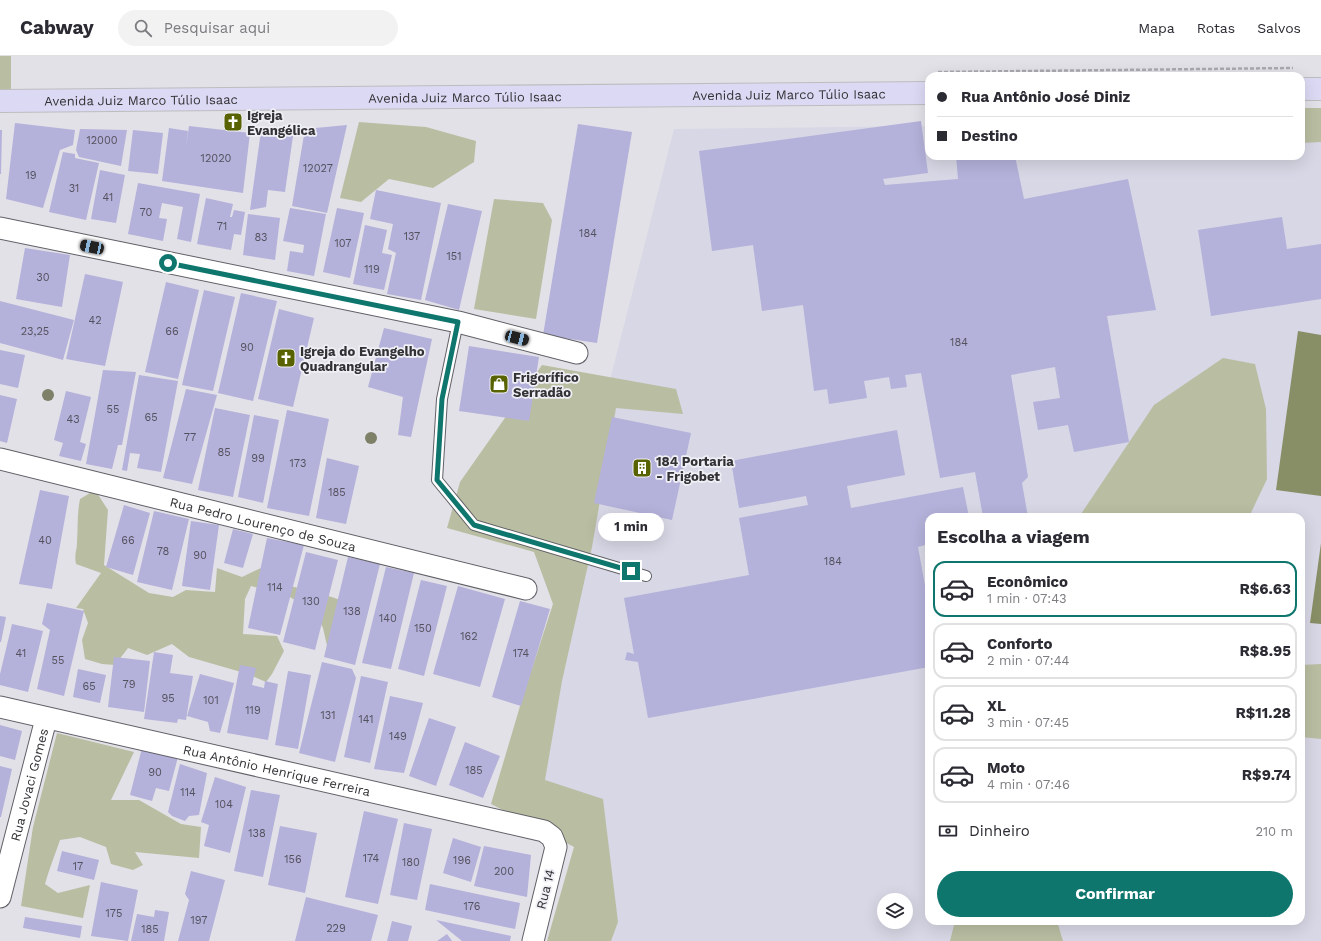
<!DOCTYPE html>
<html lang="pt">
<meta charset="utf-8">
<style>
:root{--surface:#fff;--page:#f2f2f3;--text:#2b2b33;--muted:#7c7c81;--line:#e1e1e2;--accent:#0f766e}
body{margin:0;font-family:"Work Sans",sans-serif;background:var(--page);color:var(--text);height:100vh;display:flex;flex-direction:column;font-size:15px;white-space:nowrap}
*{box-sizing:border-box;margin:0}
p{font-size:13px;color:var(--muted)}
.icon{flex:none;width:22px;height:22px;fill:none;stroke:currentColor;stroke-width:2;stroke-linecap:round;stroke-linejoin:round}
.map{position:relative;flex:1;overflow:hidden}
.details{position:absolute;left:925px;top:457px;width:380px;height:412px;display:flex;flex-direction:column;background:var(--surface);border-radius:12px;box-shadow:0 4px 16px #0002}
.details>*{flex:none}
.top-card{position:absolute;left:925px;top:16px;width:380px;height:88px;border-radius:12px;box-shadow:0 4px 16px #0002;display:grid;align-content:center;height:88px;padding:0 12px;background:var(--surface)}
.controls{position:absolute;left:877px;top:837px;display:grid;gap:8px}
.controls a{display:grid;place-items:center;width:36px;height:36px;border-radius:50%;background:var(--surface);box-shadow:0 4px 16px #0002;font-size:20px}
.end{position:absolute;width:18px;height:18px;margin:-9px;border:5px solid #0f766e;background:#fff;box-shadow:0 0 0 2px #fff}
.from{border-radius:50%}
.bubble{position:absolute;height:28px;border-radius:14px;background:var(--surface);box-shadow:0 4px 16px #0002;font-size:13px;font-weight:700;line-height:28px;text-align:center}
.car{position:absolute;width:12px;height:24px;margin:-12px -6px;border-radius:5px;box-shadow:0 0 3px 1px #0007;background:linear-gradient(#222 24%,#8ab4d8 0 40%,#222 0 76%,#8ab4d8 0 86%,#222 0)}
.top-card b{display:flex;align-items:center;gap:14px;height:38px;font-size:15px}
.top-card b+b{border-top:1px solid var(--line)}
.top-card i{width:10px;height:10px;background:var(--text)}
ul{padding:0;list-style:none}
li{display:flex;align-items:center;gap:12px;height:56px;margin:0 8px 6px;padding:0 4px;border:2px solid var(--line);border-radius:12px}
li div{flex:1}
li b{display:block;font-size:15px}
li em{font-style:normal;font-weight:700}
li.current{border-color:var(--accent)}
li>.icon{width:36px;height:36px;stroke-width:1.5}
h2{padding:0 12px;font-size:18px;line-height:48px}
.pay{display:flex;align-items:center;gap:10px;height:44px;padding:0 12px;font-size:15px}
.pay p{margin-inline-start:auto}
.primary-button{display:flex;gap:8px;margin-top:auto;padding:8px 12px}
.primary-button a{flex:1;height:46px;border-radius:24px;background:var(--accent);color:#fff;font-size:16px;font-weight:700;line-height:46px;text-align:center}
header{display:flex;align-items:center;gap:24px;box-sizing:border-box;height:56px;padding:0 20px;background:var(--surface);border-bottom:1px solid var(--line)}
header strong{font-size:19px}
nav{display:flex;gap:22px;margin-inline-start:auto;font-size:14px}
.search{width:280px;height:36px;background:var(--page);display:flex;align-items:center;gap:10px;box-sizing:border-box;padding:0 14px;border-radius:22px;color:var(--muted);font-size:15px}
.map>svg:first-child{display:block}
.built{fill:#d7d7e5;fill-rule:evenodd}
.green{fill:#b9bea2}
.water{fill:#888f66}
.building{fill:#b4b1da}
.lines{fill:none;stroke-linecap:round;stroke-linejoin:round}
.service-casing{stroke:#616067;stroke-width:12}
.minor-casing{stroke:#616067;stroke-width:23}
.primary-casing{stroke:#bdbdbe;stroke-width:24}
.path{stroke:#aaa9af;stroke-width:2.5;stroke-dasharray:4 2;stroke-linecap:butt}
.service{stroke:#fff;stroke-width:10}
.minor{stroke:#fff;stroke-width:21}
.primary{stroke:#dcd9f4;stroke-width:22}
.tree{fill:#7e8168}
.route{stroke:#0f766e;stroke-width:5}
.labels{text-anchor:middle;stroke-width:3.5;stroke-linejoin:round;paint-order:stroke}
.number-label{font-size:11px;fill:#52525e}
.street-label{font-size:13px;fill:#323235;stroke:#efeff6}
.poi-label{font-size:13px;font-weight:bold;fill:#323235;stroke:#efeff6;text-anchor:start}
</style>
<header>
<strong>Cabway</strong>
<div class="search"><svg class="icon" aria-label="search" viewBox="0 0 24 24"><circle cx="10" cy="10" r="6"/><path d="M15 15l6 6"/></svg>Pesquisar aqui</div>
<nav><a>Mapa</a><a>Rotas</a><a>Salvos</a></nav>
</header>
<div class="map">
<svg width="1321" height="885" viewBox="0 0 1321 885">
<rect width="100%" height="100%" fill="#e2e1e8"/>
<path class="built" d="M 1301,66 L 1321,66 L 1321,885 L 564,885 L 608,784 L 504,740 L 674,73 L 929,70 L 929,100 L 1301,100 ZM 929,461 L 1301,461 L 1301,865 L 929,865 ZM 884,844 L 906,844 L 906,866 L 884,866 Z"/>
<path class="green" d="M 0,0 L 11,0 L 11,35 L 0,36 Z
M 1301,52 L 1321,52 L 1321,86 L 1301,87 Z
M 359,66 L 426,71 L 476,85 L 474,106 L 433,132 L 389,123 L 361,146 L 340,142 Z
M 494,143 L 543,147 L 552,164 L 536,263 L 474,253 Z
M 1223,302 L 1255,308 L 1266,353 L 1267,423 L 1249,461 L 1079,461 L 1154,349 Z
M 542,309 L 676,333 L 683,358 L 616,352 L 592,491 L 562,625 L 545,724 L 603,743 L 618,866 L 611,885 L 547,885 L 574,791 L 491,748 L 523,640 L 553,548 L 534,496 L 447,472 L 460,426 Z
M 95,434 L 108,454 L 104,509 L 149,537 L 173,541 L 186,534 L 215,536 L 217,512 L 242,521 L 263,511 L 270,524 C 294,532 319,536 343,545 L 328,594 L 323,572 L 315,555 L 302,549 L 287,539 L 251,530 L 245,543 L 243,578 L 277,580 L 284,595 L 272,618 L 266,626 L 248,618 L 189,601 L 172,588 L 147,599 L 128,592 L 115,609 L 102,608 L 85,603 L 82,584 L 88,567 L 83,553 L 76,552 L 101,517 L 76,508 C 74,498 77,495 77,486 C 78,471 77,458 80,443 Z
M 1321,608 L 1321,683 L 1301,681 L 1301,609 Z
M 57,677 L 134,696 L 111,744 L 139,744 L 181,768 L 201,771 L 199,802 L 135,796 L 143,809 L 133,814 L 111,808 L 106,791 L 80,781 L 60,784 C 55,799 49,813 45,828 L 58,837 L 90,829 L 83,862 L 21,850 L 33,771 Z
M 955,865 L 1057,865 L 1063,885 L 950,885 Z"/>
<path class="water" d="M 1298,275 L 1321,279 L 1321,440 L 1276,434 Z
M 1321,487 L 1321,568 L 1310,567 Z"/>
<path class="building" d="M 921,65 L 928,117 L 883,123 L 885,129 L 958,123 L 956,100 L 1015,100 L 1024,143 L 1128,123 L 1156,254 L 1107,260 L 1129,386 L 1074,396 L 1068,369 L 1038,374 L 1033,346 L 1060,342 L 1055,311 L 1011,319 L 1028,421 L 1022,427 L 1028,461 L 983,461 L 975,416 L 940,422 L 921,317 L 905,319 L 907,331 L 891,333 L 889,321 L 864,325 L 867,342 L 829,348 L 827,333 L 814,335 L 803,249 L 762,255 L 753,189 L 712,195 L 699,95 Z
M 15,67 L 75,74 L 73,89 L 60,94 L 43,152 L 6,143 Z
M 578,68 L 632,76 L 597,287 L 543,279 Z
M 347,69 L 327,157 L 292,150 L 305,73 Z
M 189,70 L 250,77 L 243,137 L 162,125 L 169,72 L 188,75 L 186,92 Z
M 80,73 L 127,74 L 121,110 L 79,101 L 76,94 Z
M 0,74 L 2,74 L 1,118 L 0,118 Z
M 133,74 L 163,77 L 158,118 L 128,115 Z
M 261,75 L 293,80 L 285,136 L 268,134 L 266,151 L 250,154 Z
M 63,96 L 75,98 L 75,102 L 99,107 L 86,164 L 49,156 Z
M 100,114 L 125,119 L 116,167 L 91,163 Z
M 138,127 L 200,138 L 191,186 L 177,183 L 183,151 L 162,147 L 159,162 L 167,163 L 163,185 L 128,178 Z
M 376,134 L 441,147 L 421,244 L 387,238 L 396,197 L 388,193 L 393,168 L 370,163 Z
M 206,142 L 233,148 L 230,161 L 232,161 L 234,154 L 245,156 L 241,179 L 234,178 L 231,194 L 197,188 Z
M 448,148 L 482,155 L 459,254 L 425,244 Z
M 290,152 L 326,158 L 314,220 L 287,215 L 290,195 L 303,197 L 304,189 L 283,185 Z
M 337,152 L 364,157 L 350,222 L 323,216 Z
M 248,158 L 280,162 L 275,204 L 243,199 Z
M 1282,161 L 1287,193 L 1321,188 L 1321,243 L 1211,260 L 1198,174 Z
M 365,169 L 387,174 L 382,197 L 392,199 L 384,234 L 353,228 Z
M 25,192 L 70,199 L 62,251 L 16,243 Z
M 85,218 L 123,226 L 105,310 L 66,303 Z
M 166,226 L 199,234 L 178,323 L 145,316 Z
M 204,234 L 235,241 L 213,335 L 182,329 Z
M 241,237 L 277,245 L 253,345 L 218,337 Z
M 0,245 L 74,264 L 63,304 L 0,287 Z
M 279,253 L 314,262 L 293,351 L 258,343 Z
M 384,272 L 432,283 L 411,381 L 398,379 L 403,341 L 368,331 Z
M 469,290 L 539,301 L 529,365 L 459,355 Z
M 0,294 L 25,299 L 18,332 L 0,328 Z
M 103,314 L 136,316 L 122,389 L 118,389 L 112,413 L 86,408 Z
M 139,319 L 178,325 L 161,416 L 137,412 L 140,398 L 130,397 L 127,415 L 122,414 Z
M 186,333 L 217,339 L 192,428 L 163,422 Z
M 66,335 L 91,341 L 80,386 L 86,388 L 81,405 L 59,400 L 63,387 L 54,384 Z
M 0,339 L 17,343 L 7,387 L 0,385 Z
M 215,352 L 250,359 L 233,441 L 198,434 Z
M 287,354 L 329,363 L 309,460 L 267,452 Z
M 254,359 L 279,364 L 263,447 L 238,441 Z
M 612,361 L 691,377 L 672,464 L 594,447 Z
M 897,374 L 905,419 L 847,430 L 851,452 L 963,431 L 969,461 L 929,461 L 929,488 L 918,491 L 929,551 L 929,611 L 648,662 L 638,606 L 625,604 L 627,596 L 634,598 L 624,542 L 749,519 L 739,462 L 808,449 L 806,440 L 739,452 L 731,405 Z
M 327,402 L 359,410 L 346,468 L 316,462 Z
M 40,434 L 69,440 L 52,533 L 19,528 Z
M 124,449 L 150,457 L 133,519 L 106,511 Z
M 154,455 L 189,463 L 172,534 L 137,526 Z
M 191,465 L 219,469 L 210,534 L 182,530 Z
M 233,473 L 253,478 L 243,512 L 224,507 Z
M 267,482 L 304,489 L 280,579 L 248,572 Z
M 306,496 L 338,504 L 315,594 L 283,586 Z
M 348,501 L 380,508 L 355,609 L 324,601 Z
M 386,511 L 414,517 L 391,613 L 362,607 Z
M 421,524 L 447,530 L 424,620 L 398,613 Z
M 458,530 L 505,543 L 480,631 L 433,618 Z
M 520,545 L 550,553 L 521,650 L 492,641 Z
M 47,547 L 84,555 L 64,640 L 37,633 L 50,574 L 42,568 Z
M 0,560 L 6,561 L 1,586 L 0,586 Z
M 12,568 L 43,575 L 28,636 L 0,629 L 0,618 Z
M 154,596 L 173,599 L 170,617 L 193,620 L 186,664 L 178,663 L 177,667 L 144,663 Z
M 114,601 L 150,605 L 144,656 L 108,651 Z
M 322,606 L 352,613 L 356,622 L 335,706 L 299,697 Z
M 240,609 L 256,612 L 252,629 L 264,632 L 265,625 L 278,628 L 268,684 L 227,677 Z
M 78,613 L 106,619 L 100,647 L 73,641 Z
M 288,615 L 311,619 L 298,693 L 275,689 Z
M 200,618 L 234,627 L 220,677 L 210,675 L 208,666 L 187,660 Z
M 361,620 L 388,626 L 370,707 L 344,701 Z
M 390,640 L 423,647 L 404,717 L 374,713 Z
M 429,662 L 456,671 L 436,730 L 409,720 Z
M 0,669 L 22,675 L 15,704 L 0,700 Z
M 465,686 L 500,700 L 483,742 L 449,729 Z
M 142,692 L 178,701 L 169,735 L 156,732 L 152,745 L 130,739 Z
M 180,708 L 207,717 L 199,759 L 189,760 L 185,765 L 172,760 L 168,756 Z
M 0,710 L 12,713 L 1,761 L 0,761 Z
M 215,721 L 246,731 L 230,797 L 204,790 L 209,769 L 201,766 Z
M 251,734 L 280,739 L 263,821 L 234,815 Z
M 364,755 L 398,763 L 378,848 L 345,841 Z
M 404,767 L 432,773 L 417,844 L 390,839 Z
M 280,770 L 317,777 L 305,837 L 268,829 Z
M 453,782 L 481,791 L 471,826 L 443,817 Z
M 484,790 L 531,799 L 527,841 L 474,830 Z
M 62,795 L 99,804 L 94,824 L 57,815 Z
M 191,815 L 225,824 L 209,885 L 178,885 L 189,844 L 185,838 Z
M 101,826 L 138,834 L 128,885 L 91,880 Z
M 430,828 L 520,847 L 515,873 L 425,854 Z
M 306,841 L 378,859 L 371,885 L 295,885 Z
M 155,854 L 169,856 L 164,885 L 131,885 L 137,858 L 154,861 Z
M 25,861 L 82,870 L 80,882 L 23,872 Z
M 436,864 L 511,880 L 510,885 L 462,885 Z
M 392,865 L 412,870 L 408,885 L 387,885 Z
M 447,878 L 452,885 L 437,885 Z"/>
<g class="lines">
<defs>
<path id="service" d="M 458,266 L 442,343 L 437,424 L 474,469 L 646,520"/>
<g id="minor">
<path d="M 0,172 L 458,266 L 577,297"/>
<path id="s1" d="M 0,403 L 526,533"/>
<path id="s2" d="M 0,651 L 544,775 L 552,781 L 556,791 L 533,885"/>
<path id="s3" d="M 0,841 L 46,663"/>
</g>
<g id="primary">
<path d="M 1301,33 L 1321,33"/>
<path id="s4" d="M 0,45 L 929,37"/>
</g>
</defs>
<use href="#service" class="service-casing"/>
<use href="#minor" class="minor-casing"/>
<use href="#primary" class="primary-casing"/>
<path class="path" d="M 938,16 L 1293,12"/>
<use href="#service" class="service"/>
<use href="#minor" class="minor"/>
<use href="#primary" class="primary"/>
</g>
<g class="tree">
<circle cx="48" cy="339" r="6"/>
<circle cx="371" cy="382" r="6"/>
</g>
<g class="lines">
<path class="route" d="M 168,207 L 458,266 L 442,343 L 437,424 L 474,469 L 631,515"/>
</g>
<defs>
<symbol id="church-square" viewBox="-11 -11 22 22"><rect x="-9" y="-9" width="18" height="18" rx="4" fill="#586201" stroke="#efeff6"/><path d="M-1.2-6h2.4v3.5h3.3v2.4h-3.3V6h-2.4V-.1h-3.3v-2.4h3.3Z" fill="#fff"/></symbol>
<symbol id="shop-square" viewBox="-11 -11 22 22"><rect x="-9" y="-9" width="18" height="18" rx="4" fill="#586201" stroke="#efeff6"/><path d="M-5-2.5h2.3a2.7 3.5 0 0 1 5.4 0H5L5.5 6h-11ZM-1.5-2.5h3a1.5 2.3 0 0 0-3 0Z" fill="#fff"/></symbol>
<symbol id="building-square" viewBox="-11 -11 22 22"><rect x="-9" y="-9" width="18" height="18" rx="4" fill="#586201" stroke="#efeff6"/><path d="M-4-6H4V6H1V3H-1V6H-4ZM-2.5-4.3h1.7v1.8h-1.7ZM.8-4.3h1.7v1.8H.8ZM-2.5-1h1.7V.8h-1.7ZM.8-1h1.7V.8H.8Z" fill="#fff"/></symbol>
</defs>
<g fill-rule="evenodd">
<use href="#church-square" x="222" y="55" width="22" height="22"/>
<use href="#church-square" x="275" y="291" width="22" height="22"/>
<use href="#shop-square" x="488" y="317" width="22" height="22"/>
<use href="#building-square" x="631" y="401" width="22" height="22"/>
</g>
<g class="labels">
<g class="number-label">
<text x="102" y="88">12000</text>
<text x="216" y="106">12020</text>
<text x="318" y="116">12027</text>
<text x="31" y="123">19</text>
<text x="74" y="136">31</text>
<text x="108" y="145">41</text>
<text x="146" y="160">70</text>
<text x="222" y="174">71</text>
<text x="588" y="181">184</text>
<text x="412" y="184">137</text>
<text x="261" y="185">83</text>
<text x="343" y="191">107</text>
<text x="454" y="204">151</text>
<text x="372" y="217">119</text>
<text x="43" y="225">30</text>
<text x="95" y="268">42</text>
<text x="35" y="279">23,25</text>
<text x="172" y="279">66</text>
<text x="959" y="290">184</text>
<text x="247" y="295">90</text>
<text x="113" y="357">55</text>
<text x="151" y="365">65</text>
<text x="73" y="367">43</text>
<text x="190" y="385">77</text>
<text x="224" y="400">85</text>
<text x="258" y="406">99</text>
<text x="298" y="411">173</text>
<text x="337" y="440">185</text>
<text x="45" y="488">40</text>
<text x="128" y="488">66</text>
<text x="163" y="499">78</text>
<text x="200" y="503">90</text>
<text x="833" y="509">184</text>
<text x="275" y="535">114</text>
<text x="311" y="549">130</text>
<text x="352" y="559">138</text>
<text x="388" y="566">140</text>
<text x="423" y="576">150</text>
<text x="469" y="584">162</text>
<text x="21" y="601">41</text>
<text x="521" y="601">174</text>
<text x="58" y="608">55</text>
<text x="129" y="632">79</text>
<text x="89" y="634">65</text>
<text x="168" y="646">95</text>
<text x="211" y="648">101</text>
<text x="253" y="658">119</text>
<text x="328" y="663">131</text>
<text x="366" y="667">141</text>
<text x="398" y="684">149</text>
<text x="474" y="718">185</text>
<text x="155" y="720">90</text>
<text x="188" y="740">114</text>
<text x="224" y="752">104</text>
<text x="257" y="781">138</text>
<text x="371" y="806">174</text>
<text x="293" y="807">156</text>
<text x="462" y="808">196</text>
<text x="411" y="810">180</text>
<text x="78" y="814">17</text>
<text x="504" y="819">200</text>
<text x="472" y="854">176</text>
<text x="114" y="861">175</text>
<text x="199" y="868">197</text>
<text x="336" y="876">229</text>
<text x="150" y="877">185</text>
</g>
<g class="street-label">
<text dy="5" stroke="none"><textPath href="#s4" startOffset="789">Avenida Juiz Marco Túlio Isaac</textPath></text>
<text dy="5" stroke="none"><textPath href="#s4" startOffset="465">Avenida Juiz Marco Túlio Isaac</textPath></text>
<text dy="5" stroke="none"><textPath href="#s4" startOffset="141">Avenida Juiz Marco Túlio Isaac</textPath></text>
<text dy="5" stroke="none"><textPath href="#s1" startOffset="271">Rua Pedro Lourenço de Souza</textPath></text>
<text dy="5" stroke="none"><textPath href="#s2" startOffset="284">Rua Antônio Henrique Ferreira</textPath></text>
<text dy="5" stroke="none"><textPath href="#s3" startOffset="116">Rua Jovaci Gomes</textPath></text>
<text transform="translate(545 833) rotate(-76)" y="5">Rua 14</text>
</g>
<g class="poi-label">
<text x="247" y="64">Igreja<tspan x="247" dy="15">Evangélica</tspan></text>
<text x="300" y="300">Igreja do Evangelho<tspan x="300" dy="15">Quadrangular</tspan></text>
<text x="513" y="326">Frigorífico<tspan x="513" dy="15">Serradão</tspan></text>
<text x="656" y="410">184 Portaria<tspan x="656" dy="15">- Frigobet</tspan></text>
</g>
</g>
</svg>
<div class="controls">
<a><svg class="icon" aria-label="layers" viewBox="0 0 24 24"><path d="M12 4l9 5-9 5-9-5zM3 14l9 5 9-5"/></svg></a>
</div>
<i class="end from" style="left:168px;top:207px"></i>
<i class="end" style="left:631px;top:515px"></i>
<div class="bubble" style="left:598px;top:457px;width:66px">1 min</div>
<i class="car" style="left:92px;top:191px;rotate:282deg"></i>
<i class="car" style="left:517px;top:282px;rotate:105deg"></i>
<div class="top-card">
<b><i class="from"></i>Rua Antônio José Diniz</b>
<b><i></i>Destino</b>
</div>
<section class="details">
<h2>Escolha a viagem</h2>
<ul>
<li class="current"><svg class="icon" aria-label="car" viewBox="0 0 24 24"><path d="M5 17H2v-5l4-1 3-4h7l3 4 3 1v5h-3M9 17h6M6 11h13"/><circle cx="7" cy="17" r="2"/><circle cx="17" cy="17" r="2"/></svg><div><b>Econômico</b><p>1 min · 07:43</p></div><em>R$6.63</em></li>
<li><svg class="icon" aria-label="car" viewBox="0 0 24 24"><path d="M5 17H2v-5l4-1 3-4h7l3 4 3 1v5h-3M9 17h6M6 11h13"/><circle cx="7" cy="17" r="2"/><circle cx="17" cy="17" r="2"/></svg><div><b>Conforto</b><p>2 min · 07:44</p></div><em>R$8.95</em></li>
<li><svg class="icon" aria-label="car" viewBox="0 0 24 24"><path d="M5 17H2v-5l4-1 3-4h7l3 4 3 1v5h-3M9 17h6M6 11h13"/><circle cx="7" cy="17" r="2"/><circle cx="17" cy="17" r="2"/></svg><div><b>XL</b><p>3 min · 07:45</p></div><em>R$11.28</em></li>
<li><svg class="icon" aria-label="car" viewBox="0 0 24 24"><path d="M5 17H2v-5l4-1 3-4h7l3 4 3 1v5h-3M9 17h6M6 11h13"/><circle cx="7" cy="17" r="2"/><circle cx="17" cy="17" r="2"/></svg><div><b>Moto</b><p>4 min · 07:46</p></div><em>R$9.74</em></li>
</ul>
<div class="pay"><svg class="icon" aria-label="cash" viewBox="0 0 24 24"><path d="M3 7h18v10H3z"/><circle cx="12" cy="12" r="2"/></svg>Dinheiro<p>210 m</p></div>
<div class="primary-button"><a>Confirmar</a></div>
</section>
</div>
